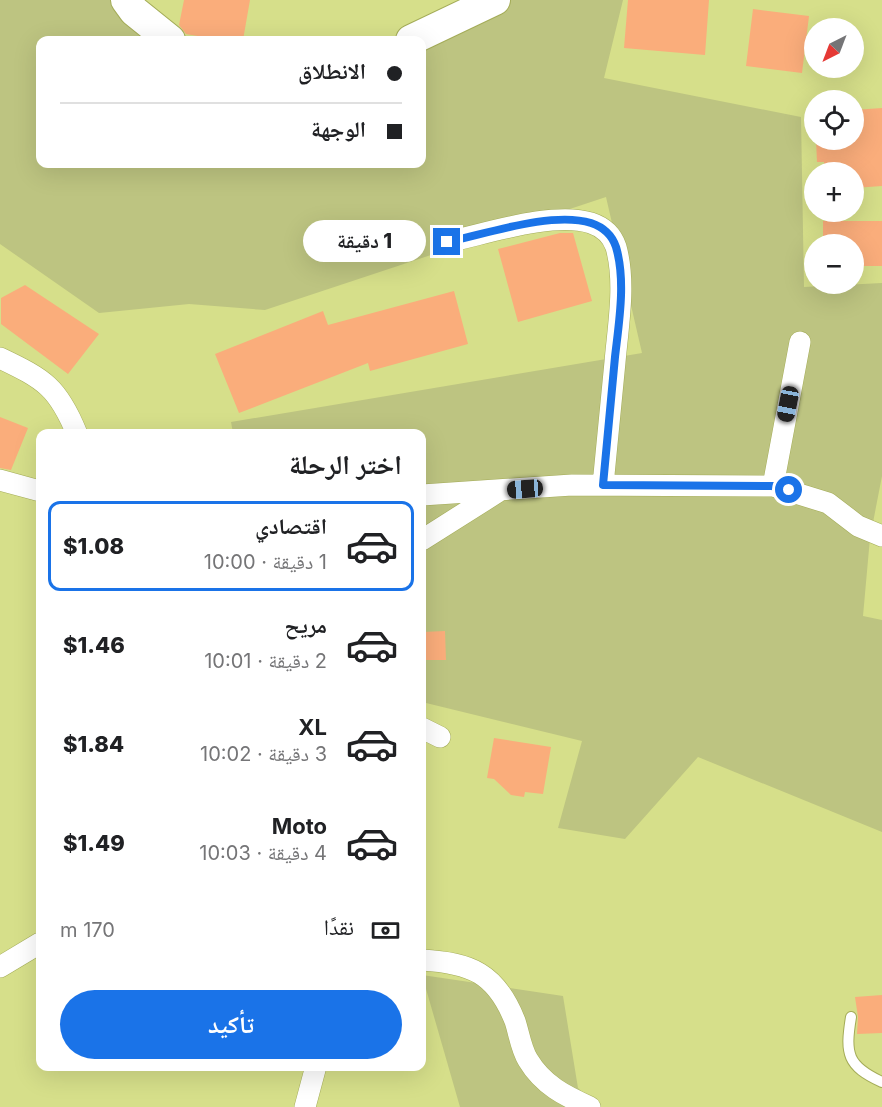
<!DOCTYPE html>
<html lang="ar">
<meta charset="utf-8">
<style>
:root{--surface:#fff;--page:#f2f2f2;--text:#202124;--muted:#757577;--line:#e0e0e0;--accent:#1a73e8}
body{margin:0;font-family:Inter,"Noto Naskh Arabic",sans-serif;background:var(--page);color:var(--text);direction:rtl;height:100vh;display:flex;flex-direction:column;font-size:22px;white-space:nowrap}
*{box-sizing:border-box;margin:0}
p{font-size:20px;color:var(--muted)}
.icon{flex:none;width:33px;height:33px;fill:none;stroke:currentColor;stroke-width:2;stroke-linecap:round;stroke-linejoin:round}
.map{position:relative;flex:1;overflow:hidden;direction:ltr}
.details{position:absolute;left:36px;top:429px;width:390px;height:642px;display:flex;flex-direction:column;background:var(--surface);border-radius:12px;box-shadow:0 6px 24px #0002;direction:rtl}
.details>*{flex:none}
.top-card{position:absolute;left:36px;top:36px;width:390px;height:132px;border-radius:12px;box-shadow:0 6px 24px #0002;direction:rtl;display:grid;align-content:center;height:132px;padding:0 24px;background:var(--surface)}
.needle{width:39px;rotate:222deg}
.controls{position:absolute;left:804px;top:18px;display:grid;gap:12px}
.controls a{display:grid;place-items:center;width:60px;height:60px;border-radius:50%;background:var(--surface);box-shadow:0 6px 24px #0002;font-size:30px}
.end{position:absolute;width:27px;height:27px;margin:-14px;border:8px solid #1a73e8;background:#fff;box-shadow:0 0 0 3px #fff}
.from{border-radius:50%}
.bubble{position:absolute;height:42px;border-radius:21px;background:var(--surface);box-shadow:0 6px 24px #0002;font-size:20px;font-weight:800;line-height:42px;text-align:center;direction:rtl}
.car{position:absolute;width:18px;height:36px;margin:-18px -9px;border-radius:8px;box-shadow:0 0 4px 2px #0007;background:linear-gradient(#222 24%,#8ab4d8 0 40%,#222 0 76%,#8ab4d8 0 86%,#222 0)}
.top-card b{display:flex;align-items:center;gap:21px;height:57px;font-size:22px}
.top-card b+b{border-top:2px solid var(--line)}
.top-card i{width:15px;height:15px;background:var(--text)}
ul{padding:0;list-style:none}
li{display:flex;align-items:center;gap:18px;height:90px;margin:0 12px 9px;padding:0 12px;border:3px solid transparent;border-radius:12px}
li div{flex:1}
li b{display:block;font-size:22px}
li em{font-style:normal;font-weight:800}
li.active{border-color:var(--accent)}
li>.icon{width:54px;height:54px;stroke-width:1.5}
h2{padding:0 24px;font-size:27px;line-height:72px}
.pay{display:flex;align-items:center;gap:15px;height:66px;padding:0 24px;font-size:22px}
.pay p{margin-inline-start:auto}
.button{display:flex;gap:12px;margin-top:auto;padding:12px 24px}
.button a{flex:1;height:69px;border-radius:36px;background:var(--accent);color:#fff;font-size:24px;font-weight:800;line-height:69px;text-align:center}
.map>svg:first-child{display:block}
.green{fill:#bdc481}
.building{fill:#faad7b}
.lines{fill:none;stroke-linecap:round;stroke-linejoin:round}
.lane-casing{stroke:#a4ac58;stroke-width:12}
.street-casing{stroke:#a4ac58;stroke-width:22}
.secondary-casing{stroke:#a4ac58;stroke-width:32}
.lane{stroke:#fff;stroke-width:10}
.street{stroke:#fff;stroke-width:21}
.secondary{stroke:#fff;stroke-width:30}
.route{stroke:#1a73e8;stroke-width:8}
</style>
<div class="map">
<svg width="882" height="1107" viewBox="0 0 882 1107">
<rect width="100%" height="100%" fill="#d6df8a"/>
<path class="green" d="M 0,0 L 120,0 L 165,40 L 40,40 L 40,164 L 422,164 L 422,48 L 497,0 L 623,0 L 604,78 L 801,117 L 804,287 L 882,283 L 882,476 L 870,538 L 863,616 L 882,620 L 882,832 L 698,757 L 625,839 L 558,828 L 582,741 L 422,702 L 422,434 L 233,433 L 231,422 L 642,353 L 606,197 L 265,310 L 189,304 L 99,313 L 0,244 Z
M 422,975 L 563,996 L 578,1088 L 598,1107 L 460,1107 Z"/>
<path class="building" d="M 184,0 L 250,0 L 243,40 L 221,40 L 186,34 L 179,25 Z
M 628,0 L 709,0 L 705,55 L 624,48 Z
M 753,9 L 809,16 L 802,73 L 746,66 Z
M 882,108 L 882,186 L 854,188 L 854,172 L 825,172 L 824,162 L 817,162 L 816,140 L 854,140 L 854,110 Z
M 823,221 L 882,221 L 882,266 L 854,266 L 854,244 L 823,244 Z
M 560,233 L 573,233 L 592,301 L 518,322 L 498,249 Z
M 25,285 L 99,334 L 68,374 L 1,324 L 1,298 Z
M 454,291 L 468,344 L 370,371 L 368,363 L 239,413 L 215,354 L 323,311 L 328,325 Z
M 0,417 L 28,428 L 11,470 L 0,468 Z
M 445,631 L 446,660 L 422,660 L 422,632 Z
M 494,738 L 551,747 L 543,794 L 525,792 L 524,797 L 511,795 L 494,779 L 487,778 Z
M 882,995 L 882,1033 L 857,1034 L 858,1017 L 855,997 Z"/>
<g class="lines">
<defs>
<path id="lane" d="M 851,1017 C 845,1054 847,1066 882,1082"/>
<path id="street" d="M 447,242 C 486,234 553,211 591,223 C 603,227 612,235 616,247 C 626,283 618,326 615,362 C 611,403 607,444 603,485
M 0,358 C 44,379 58,387 77,434
M 0,480 L 40,491
M 773,486 L 800,342
M 422,495 L 572,485 L 773,486 L 828,503 L 858,526 L 882,536
M 422,540 L 501,490
M 422,728 L 440,737
M 422,960 C 471,963 496,973 515,1021 C 519,1033 521,1049 528,1060 C 543,1085 565,1096 590,1107
M 0,967 L 40,943
M 305,1107 L 316,1066"/>
<path id="secondary" d="M 126,0 L 134,11 L 170,40
M 411,40 L 495,0"/>
</defs>
<use href="#lane" class="lane-casing"/>
<use href="#street" class="street-casing"/>
<use href="#secondary" class="secondary-casing"/>
<use href="#lane" class="lane"/>
<use href="#street" class="street"/>
<use href="#secondary" class="secondary"/>
</g>
<g class="lines">
<path class="route" d="M 447,242 C 486,234 552,211 591,223 C 603,227 612,235 616,247 C 626,281 619,322 615,357 C 611,400 607,442 603,485 L 772,486 L 789,490"/>
</g>
</svg>
<div class="controls">
<a><svg class="needle" viewBox="-14 -14 28 28"><path d="M0-13l5 13h-10z" fill="#e53935"/><path d="M0 13l5-13h-10z" fill="#757577"/></svg></a>
<a><svg class="icon" aria-label="locate" viewBox="0 0 24 24"><circle cx="12" cy="12" r="6"/><path d="M12 2v4M12 18v4M2 12h4M18 12h4"/></svg></a>
<a>+</a>
<a>−</a>
</div>
<i class="end from" style="left:789px;top:490px"></i>
<i class="end" style="left:447px;top:242px"></i>
<div class="bubble" style="left:303px;top:220px;width:123px">1 دقيقة</div>
<i class="car" style="left:788px;top:404px;rotate:191deg"></i>
<i class="car" style="left:525px;top:489px;rotate:266deg"></i>
<div class="top-card">
<b><i class="from"></i>الانطلاق</b>
<b><i></i>الوجهة</b>
</div>
<section class="details">
<h2>اختر الرحلة</h2>
<ul>
<li class="active"><svg class="icon" aria-label="car" viewBox="0 0 24 24"><path d="M5 17H2v-5l4-1 3-4h7l3 4 3 1v5h-3M9 17h6M6 11h13"/><circle cx="7" cy="17" r="2"/><circle cx="17" cy="17" r="2"/></svg><div><b>اقتصادي</b><p>1 دقيقة · 10:00</p></div><em>$1.08</em></li>
<li><svg class="icon" aria-label="car" viewBox="0 0 24 24"><path d="M5 17H2v-5l4-1 3-4h7l3 4 3 1v5h-3M9 17h6M6 11h13"/><circle cx="7" cy="17" r="2"/><circle cx="17" cy="17" r="2"/></svg><div><b>مريح</b><p>2 دقيقة · 10:01</p></div><em>$1.46</em></li>
<li><svg class="icon" aria-label="car" viewBox="0 0 24 24"><path d="M5 17H2v-5l4-1 3-4h7l3 4 3 1v5h-3M9 17h6M6 11h13"/><circle cx="7" cy="17" r="2"/><circle cx="17" cy="17" r="2"/></svg><div><b>XL</b><p>3 دقيقة · 10:02</p></div><em>$1.84</em></li>
<li><svg class="icon" aria-label="car" viewBox="0 0 24 24"><path d="M5 17H2v-5l4-1 3-4h7l3 4 3 1v5h-3M9 17h6M6 11h13"/><circle cx="7" cy="17" r="2"/><circle cx="17" cy="17" r="2"/></svg><div><b>Moto</b><p>4 دقيقة · 10:03</p></div><em>$1.49</em></li>
</ul>
<div class="pay"><svg class="icon" aria-label="cash" viewBox="0 0 24 24"><path d="M3 7h18v10H3z"/><circle cx="12" cy="12" r="2"/></svg>نقدًا<p>170 m</p></div>
<div class="button"><a>تأكيد</a></div>
</section>
</div>
